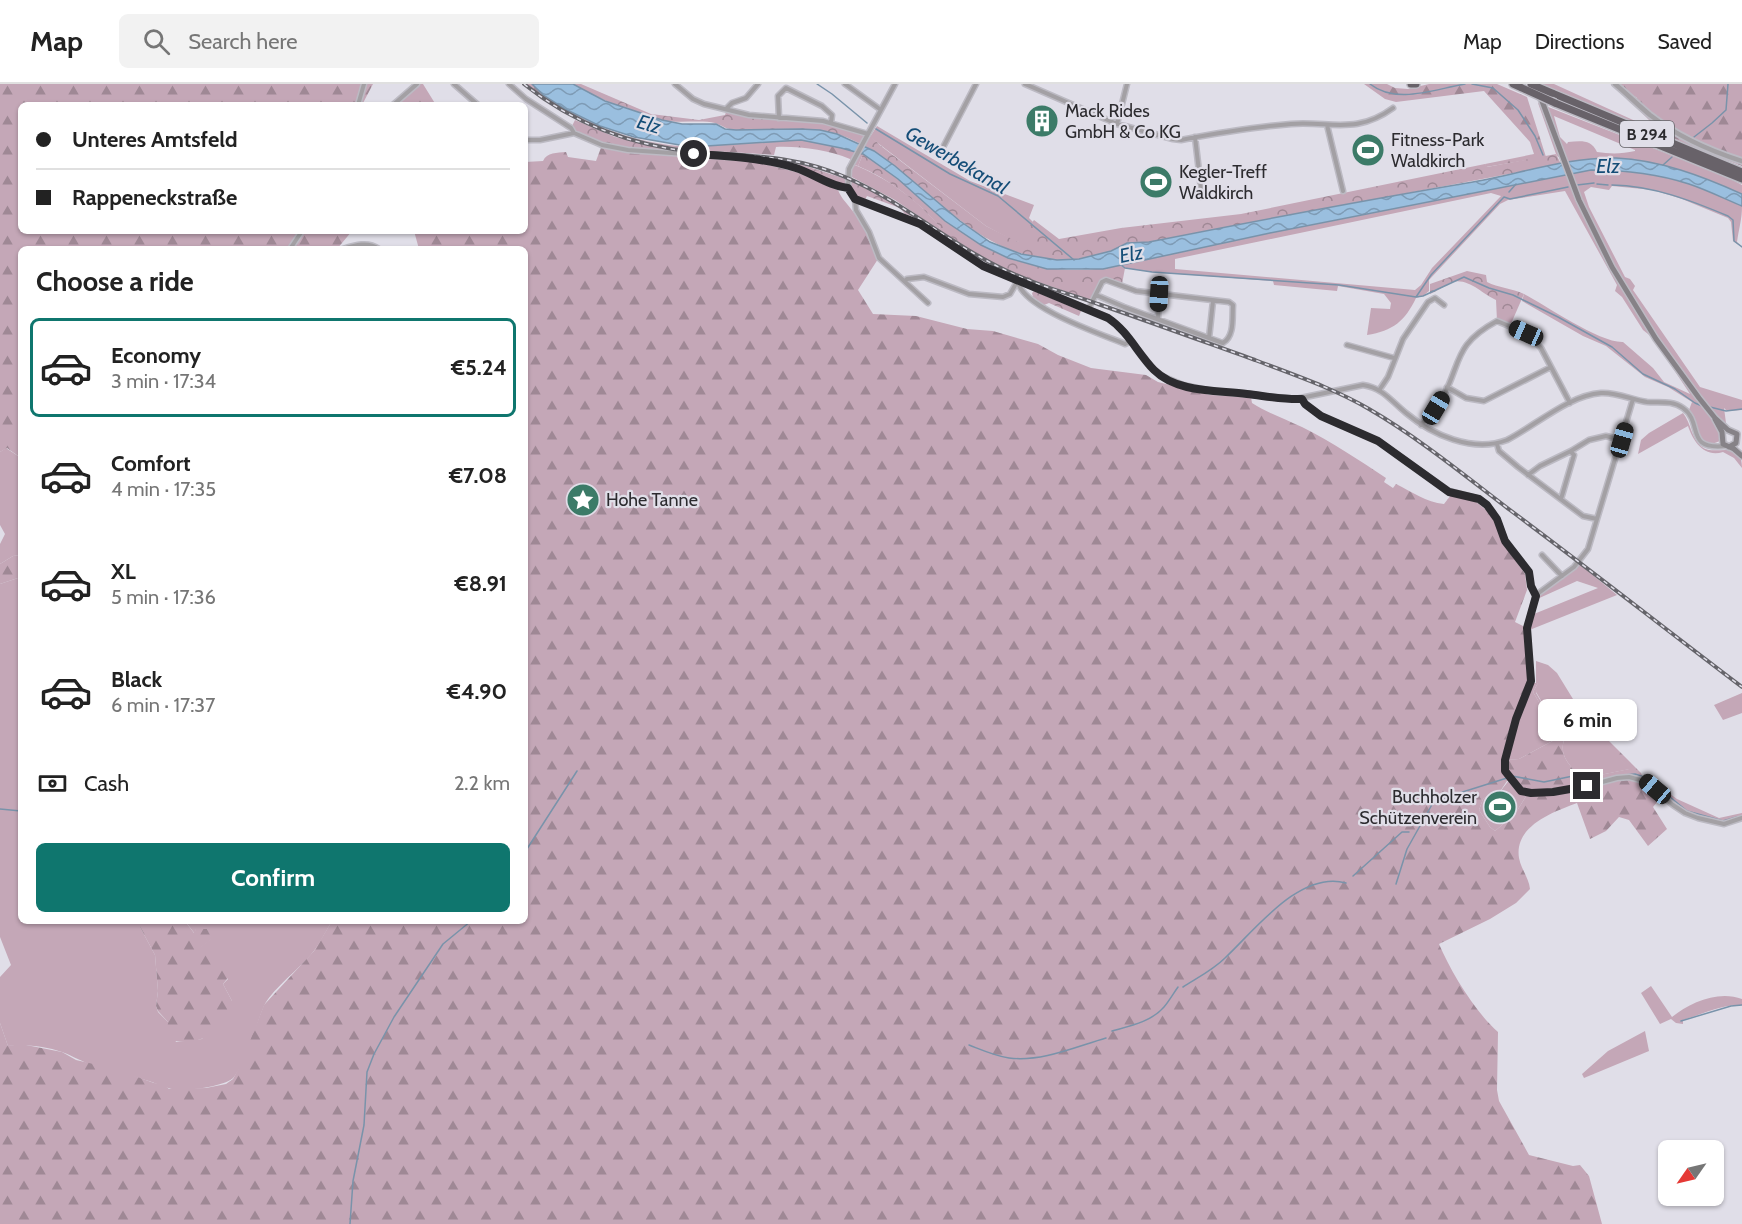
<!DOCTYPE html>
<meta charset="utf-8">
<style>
:root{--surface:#fff;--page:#f2f2f2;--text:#222;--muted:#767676;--line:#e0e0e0;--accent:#0f766e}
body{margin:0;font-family:Cabin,sans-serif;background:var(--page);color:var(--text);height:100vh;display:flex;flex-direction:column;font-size:22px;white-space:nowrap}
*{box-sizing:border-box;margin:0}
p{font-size:20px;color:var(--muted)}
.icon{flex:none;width:33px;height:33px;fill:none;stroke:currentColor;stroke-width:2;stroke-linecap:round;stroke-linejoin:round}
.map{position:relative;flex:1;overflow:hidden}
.sheet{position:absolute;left:18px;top:162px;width:510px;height:678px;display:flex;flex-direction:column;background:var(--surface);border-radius:9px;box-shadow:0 2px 4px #0004}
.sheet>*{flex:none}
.top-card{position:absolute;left:18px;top:18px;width:510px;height:132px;border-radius:9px;box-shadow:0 2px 4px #0004;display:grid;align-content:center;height:132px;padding:0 18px;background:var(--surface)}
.needle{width:39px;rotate:236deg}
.tools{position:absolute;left:1658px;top:1056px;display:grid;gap:12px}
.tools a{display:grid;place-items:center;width:66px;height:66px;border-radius:9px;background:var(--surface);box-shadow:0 2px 4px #0004;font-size:30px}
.end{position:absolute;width:27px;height:27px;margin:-14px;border:8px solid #2c2b2f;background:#fff;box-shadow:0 0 0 3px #fff}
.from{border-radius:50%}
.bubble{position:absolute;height:42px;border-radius:9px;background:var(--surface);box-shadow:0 2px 4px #0004;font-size:20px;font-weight:700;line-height:42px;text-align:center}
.car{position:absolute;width:18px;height:36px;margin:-18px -9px;border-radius:8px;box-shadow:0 0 4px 2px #0007;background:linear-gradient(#222 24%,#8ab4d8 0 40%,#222 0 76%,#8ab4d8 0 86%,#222 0)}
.top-card b{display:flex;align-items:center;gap:21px;height:57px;font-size:22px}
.top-card b+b{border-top:2px solid var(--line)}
.top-card i{width:15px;height:15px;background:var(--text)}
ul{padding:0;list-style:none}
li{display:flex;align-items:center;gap:18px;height:99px;margin:0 12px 9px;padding:0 6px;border:3px solid transparent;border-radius:9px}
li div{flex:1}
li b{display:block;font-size:22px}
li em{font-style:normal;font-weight:700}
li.on{border-color:var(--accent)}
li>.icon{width:54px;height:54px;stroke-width:1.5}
h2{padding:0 18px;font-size:27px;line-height:72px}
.pay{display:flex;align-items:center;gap:15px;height:66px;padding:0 18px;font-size:22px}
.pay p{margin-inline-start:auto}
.button{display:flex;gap:12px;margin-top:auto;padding:12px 18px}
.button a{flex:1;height:69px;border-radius:9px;background:var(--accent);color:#fff;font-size:24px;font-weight:700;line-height:69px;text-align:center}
header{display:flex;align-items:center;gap:36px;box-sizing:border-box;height:84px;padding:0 30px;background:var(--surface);border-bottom:2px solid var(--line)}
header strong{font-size:28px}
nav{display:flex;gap:33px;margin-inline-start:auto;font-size:21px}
.search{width:420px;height:54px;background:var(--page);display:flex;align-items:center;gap:15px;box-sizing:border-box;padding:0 21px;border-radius:9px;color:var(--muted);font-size:22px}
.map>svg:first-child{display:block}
.green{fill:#c4a7b7;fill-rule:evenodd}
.forest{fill:url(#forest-firs);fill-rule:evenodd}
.park{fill:url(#park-crowns)}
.water{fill:url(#water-waves);stroke:#7993aa;stroke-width:1.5}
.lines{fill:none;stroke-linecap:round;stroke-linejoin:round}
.stream{stroke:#7993aa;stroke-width:1.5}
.minor-casing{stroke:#bcbac3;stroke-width:7}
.tertiary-casing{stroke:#bcbac3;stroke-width:8}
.secondary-casing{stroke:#bcbac3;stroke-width:8}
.trunk-casing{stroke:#bcbac3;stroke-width:10}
.minor{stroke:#a3a0a4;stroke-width:4}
.tertiary{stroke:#a3a0a4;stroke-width:4.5}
.secondary{stroke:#868287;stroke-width:5}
.trunk{stroke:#686269;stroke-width:7}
.rail-casing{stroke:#65646a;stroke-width:4}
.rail{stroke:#e0dee8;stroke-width:1.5;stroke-dasharray:4.5;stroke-linecap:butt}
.trunk-bridge-casing{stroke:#bcbac3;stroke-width:10;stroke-linecap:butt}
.trunk-bridge{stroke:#686269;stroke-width:7}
.route{stroke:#2c2b2f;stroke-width:8}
.labels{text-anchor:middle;stroke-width:4.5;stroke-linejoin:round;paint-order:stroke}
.shield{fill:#e0dee8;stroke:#626166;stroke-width:1.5}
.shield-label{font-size:16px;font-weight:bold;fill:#2c2b2f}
.poi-label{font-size:18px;fill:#2c2b2f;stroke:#e0dee8;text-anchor:start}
.water-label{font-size:20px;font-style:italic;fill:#144d77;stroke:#e0dee8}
</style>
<header>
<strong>Map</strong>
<div class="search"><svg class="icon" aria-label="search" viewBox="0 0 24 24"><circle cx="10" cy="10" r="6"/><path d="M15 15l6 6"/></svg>Search here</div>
<nav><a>Map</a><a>Directions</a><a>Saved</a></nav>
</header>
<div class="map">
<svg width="1742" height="1140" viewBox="0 0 1742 1140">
<defs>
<pattern id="forest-firs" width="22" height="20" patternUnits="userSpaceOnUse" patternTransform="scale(1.5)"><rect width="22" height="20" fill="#c4a7b7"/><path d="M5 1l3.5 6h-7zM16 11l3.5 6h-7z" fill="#9f8895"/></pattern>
<pattern id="park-crowns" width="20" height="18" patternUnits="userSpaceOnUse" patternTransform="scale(1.5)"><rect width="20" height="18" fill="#c4a7b7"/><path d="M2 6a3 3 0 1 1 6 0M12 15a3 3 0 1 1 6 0" fill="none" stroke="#9f8895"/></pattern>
<pattern id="water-waves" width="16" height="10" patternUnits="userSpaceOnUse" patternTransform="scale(1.5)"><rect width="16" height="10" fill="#9abfdf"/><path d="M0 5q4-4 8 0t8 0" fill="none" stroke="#7e9bb5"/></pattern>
</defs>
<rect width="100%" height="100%" fill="#e0dee8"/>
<path class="green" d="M 1541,0 L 1554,0 L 1655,46 L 1658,51 Z
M 1538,19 L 1727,93 L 1742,101 L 1742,110 C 1686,85 1628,67 1566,79 L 1564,72 L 1558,73 L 1556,70 ZM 1554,32 L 1635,66 L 1635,67 C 1622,70 1610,70 1597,68 C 1591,55 1581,57 1568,58 L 1567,60 L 1560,53 Z
M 877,42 L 970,97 L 1034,121 L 1029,134 L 1033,138 L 1021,157 L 1018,158 L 1014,157 L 986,142 L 870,53 Z
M 852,80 C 886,93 917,115 940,143 L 939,146 L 895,116 L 848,91 Z
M 1591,86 C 1624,86 1658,90 1689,100 C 1707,106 1725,115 1742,122 C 1742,135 1739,144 1737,158 L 1742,163 L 1733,157 L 1731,138 L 1728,134 L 1682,115 L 1653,106 L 1612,102 L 1609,106 L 1591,103 L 1584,108 L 1589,123 L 1625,193 L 1630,195 L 1635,202 L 1633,206 L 1700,303 L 1742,316 L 1742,326 L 1727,327 L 1724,324 L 1726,339 L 1720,357 L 1712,360 L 1706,359 L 1700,353 L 1689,326 L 1692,318 L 1668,303 L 1645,293 L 1606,262 L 1583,252 L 1522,217 L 1524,210 C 1547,222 1600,259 1623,258 L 1653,284 L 1664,298 L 1690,310 L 1653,254 L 1643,246 L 1622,213 L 1615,207 L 1617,201 L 1565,107 L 1508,116 L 1500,120 L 1429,196 L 1429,207 L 1423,212 L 1416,214 C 1405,237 1393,247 1367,251 L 1371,224 L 1390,225 L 1391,219 L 1384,210 L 1338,202 L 1337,207 L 1274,201 L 1273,197 L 1152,188 L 1125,184 L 1121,181 L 1270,149 ZM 1491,109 L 1501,112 L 1432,184 L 1421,201 L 1415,206 L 1175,185 L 1175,175 Z
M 1683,329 C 1691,339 1691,354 1702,363 C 1715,373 1742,354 1742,384 L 1734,374 L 1723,368 C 1704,374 1693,357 1688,342 L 1638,370 L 1641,356 L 1649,349 Z
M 6,364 L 21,374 L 21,447 L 19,453 L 21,454 L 21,471 L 13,472 L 0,480 L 0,460 L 5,450 L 0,441 L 0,368 Z
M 1578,479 L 1617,511 L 1527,547 L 1529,532 L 1598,504 L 1577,497 L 1535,516 L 1536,511 Z
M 21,493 L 21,837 L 140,837 L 140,843 L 155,871 L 158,907 L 156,922 L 158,928 L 168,938 L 176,958 L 202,955 L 232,917 L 223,900 L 228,895 L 199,864 L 211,855 L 207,845 L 196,845 L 195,850 L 185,837 L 332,837 C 324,850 318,864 307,875 C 296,887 270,908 264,922 C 254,945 249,973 234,993 C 226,1003 179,1009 168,1004 C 145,995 120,988 95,982 C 82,978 73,972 62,968 C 45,962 25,960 8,962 L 0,939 L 0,893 L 11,881 L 0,853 L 0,500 Z
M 1536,577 L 1548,581 L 1557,589 L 1581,628 L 1592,640 L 1590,642 L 1630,685 L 1590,693 L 1578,692 C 1570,680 1559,672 1564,656 L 1536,608 L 1538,599 L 1533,608 L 1560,653 L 1519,675 L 1507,676 L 1520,627 L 1532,599 L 1536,599 Z
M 1742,609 L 1742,629 L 1723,636 L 1714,621 Z
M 1644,691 L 1677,715 L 1719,734 L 1742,729 L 1742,733 L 1724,740 L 1685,729 L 1644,697 Z
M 1510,695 L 1512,695 L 1528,709 L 1515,730 L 1495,747 L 1490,743 L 1479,726 L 1483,715 L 1493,708 L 1499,709 Z
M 1651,902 L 1672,933 C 1690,918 1719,906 1742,915 L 1742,921 C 1722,920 1702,930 1683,936 L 1683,940 L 1676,939 L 1671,935 L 1660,940 L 1641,909 Z
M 1645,947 L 1649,967 L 1584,994 L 1582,990 L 1608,967 Z"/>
<path class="forest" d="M 0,0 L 373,0 L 362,21 L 21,21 L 21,147 L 352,147 L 337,165 L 21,165 L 21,374 L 7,364 L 0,368 Z
M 417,0 L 423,0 L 436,21 L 393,21 Z
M 526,0 L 532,0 C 572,37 636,61 691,63 C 706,63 721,60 736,59 C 757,57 780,55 800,56 C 821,57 843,64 863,70 L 858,82 L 852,80 L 850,75 C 828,66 800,62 776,63 L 774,71 C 742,68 709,68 678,64 C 621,55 571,35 526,0 Z
M 1364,0 L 1387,0 L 1395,4 L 1408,5 L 1429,0 L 1497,0 L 1527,13 L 1546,73 L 1486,83 L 1485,80 L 1534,70 L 1530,58 L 1484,7 L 1396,18 L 1385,15 Z
M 1617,0 L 1742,0 L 1742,82 L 1658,51 L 1652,39 L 1634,21 L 1637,14 Z
M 602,61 L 758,75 L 780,80 L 839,103 L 838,106 C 841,114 846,118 851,125 C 864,140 871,157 878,175 L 858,206 L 873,230 L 916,232 L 967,245 L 993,247 L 1038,260 L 1058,271 L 1091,284 L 1146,291 L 1158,298 L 1210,311 L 1251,313 L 1252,319 C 1268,329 1285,335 1302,343 C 1332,358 1359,376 1386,394 L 1384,398 L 1393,404 L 1396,400 C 1412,408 1426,418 1444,420 L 1451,411 L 1475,417 L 1491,430 L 1502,457 L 1525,490 L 1527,506 L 1515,538 L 1527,544 L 1529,603 L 1515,635 L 1505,676 L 1519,675 L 1560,653 L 1533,608 L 1538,599 L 1547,605 L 1538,603 L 1536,609 L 1564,656 C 1559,672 1570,680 1578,692 L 1590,693 L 1629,685 L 1589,642 L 1592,640 L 1641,689 L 1644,697 L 1662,712 L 1653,723 L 1667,745 L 1648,762 L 1629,736 L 1619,733 L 1606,747 L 1590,755 L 1577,719 C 1553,728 1514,742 1519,774 C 1521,785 1529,794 1530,805 L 1516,819 L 1490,835 L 1439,860 C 1451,888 1475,928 1498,948 L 1497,1006 L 1499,1017 L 1529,1071 L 1573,1082 L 1580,1081 L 1589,1092 L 1602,1140 L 0,1140 L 0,939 L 8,962 L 21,960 L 62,968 L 76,976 L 115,985 L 154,999 L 163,1000 L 169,1005 L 206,1004 L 226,1000 L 233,995 L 241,980 L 264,921 L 314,867 L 332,837 L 525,837 L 525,165 L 419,165 L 414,147 L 525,147 L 525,78 L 543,77 C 547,68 557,69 566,68 L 568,73 L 596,77 ZM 1512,695 L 1528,709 L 1515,730 L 1495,747 L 1490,743 L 1479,726 L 1483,715 L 1493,708 L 1499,709 L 1507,697 Z
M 21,471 L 21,493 L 0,500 L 0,480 L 13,472 Z
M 140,837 L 185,837 L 194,849 L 196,845 L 207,845 L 212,855 L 200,864 L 219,883 L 224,883 L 231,890 L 223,900 L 232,917 L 234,928 C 217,953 195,963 165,955 L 168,938 L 158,927 L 156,922 L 158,907 L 155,871 L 140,843 Z"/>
<path class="park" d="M 573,0 L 581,0 L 651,30 L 699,36 L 725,31 L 727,25 L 749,31 L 823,37 L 868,50 L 881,62 L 986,142 L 1018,158 L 1034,136 L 1059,155 L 1121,144 L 1241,130 L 1485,80 L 1487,83 L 1556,70 L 1561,80 L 1149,158 C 1140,159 1130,158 1122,161 C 1118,163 1114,166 1110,168 C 1094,174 1074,177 1056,176 C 994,171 961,137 916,100 C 890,79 868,59 836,50 C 803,41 769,49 736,46 C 728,46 723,42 715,39 C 704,36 680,39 666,37 C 633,32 602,15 573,0 Z
M 575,36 L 615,53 L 678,67 L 680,69 L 609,63 L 574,49 L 571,44 Z
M 863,70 L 898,95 L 981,161 C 1025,185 1073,192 1121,181 L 1125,184 L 1122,200 L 1105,194 L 1100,196 L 1090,216 L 1027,194 L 997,182 L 939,146 L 940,143 C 918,117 889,95 858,82 Z
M 799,80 C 815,85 832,90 848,96 C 872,105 895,120 917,134 L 905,130 L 900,124 L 867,112 L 865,116 L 857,113 L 850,101 L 840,102 L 798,83 Z
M 1467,187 L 1486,191 L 1487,198 C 1498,204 1512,204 1524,210 L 1510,242 L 1497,237 L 1496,216 C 1482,210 1469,194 1452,198 C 1445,201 1438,207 1430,210 L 1430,200 Z
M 1034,207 L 1081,227 L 1079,232 L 1049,219 L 1044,221 L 1033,213 L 1032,209 Z"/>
<path class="water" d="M 532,0 L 573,0 L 605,17 L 662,36 L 682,40 L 716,40 L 725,45 L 736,46 L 800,45 L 820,46 L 837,50 L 874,67 L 895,82 L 960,137 L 990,158 L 1021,170 L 1057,176 L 1079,175 L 1111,167 L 1127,159 L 1149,158 C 1255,137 1361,117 1467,99 C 1517,91 1566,73 1616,74 C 1660,76 1702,92 1742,110 L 1742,122 C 1725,115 1707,106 1689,100 C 1658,90 1624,86 1591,86 L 1270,149 L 1103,185 L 1047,185 L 1008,174 L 981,161 L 945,137 L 898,95 L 863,70 L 841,64 L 801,56 L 691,63 L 634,53 L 600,42 L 565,25 L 543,11 Z"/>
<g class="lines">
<path class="stream" d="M 817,0 L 832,10 L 867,39
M 1370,0 C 1396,21 1435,5 1465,0
M 1472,0 L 1493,4 L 1518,26 L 1535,52 L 1543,71
M 876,45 L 950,90 L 998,112 L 1074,176
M 1694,53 L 1712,39 L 1726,26 L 1728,0
M 1663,81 L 1672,73
M 1597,100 L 1608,101
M 1577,101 L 1594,99
M 1612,101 C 1654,102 1690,116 1728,132 L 1733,136 L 1734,157 L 1742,163
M 1509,108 L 1516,100
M 1121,181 L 1125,184 L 1152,188 L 1339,201 L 1416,213 L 1423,212 L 1464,193 L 1489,204 L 1513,211 L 1558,233 L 1612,263 L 1643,290 L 1675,305 L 1695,319 L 1702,322
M 1416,213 L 1431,191 L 1504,113 L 1510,115 L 1568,103
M 1710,323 L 1726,327 L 1742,325
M 1624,691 L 1635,690 L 1647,694 L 1687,727 L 1723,737 L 1737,733
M 1512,692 L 1544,698 L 1573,692 L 1582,698 L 1599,697
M 0,725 L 21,727
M 525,768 L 577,687
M 1353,792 L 1402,748 L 1409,748
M 1396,800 L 1407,765 L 1434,717 L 1507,694
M 1183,903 C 1197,894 1213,886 1225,874 C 1255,846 1300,786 1346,799
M 1681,937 L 1731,922 L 1742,921
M 1112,947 C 1130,942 1151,938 1164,923 C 1169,917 1173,910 1178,903
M 969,961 C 982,966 995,972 1009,974 C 1042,978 1075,963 1106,954
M 350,1140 L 353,1097 L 364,1041 L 367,988 L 374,970 L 394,933 L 443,860 L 471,837"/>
<defs>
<path id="minor" d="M 454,0 L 478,21
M 509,0 L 526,15 L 571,44 L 574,49
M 675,0 L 693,15 L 704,20 L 749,31 L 823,37 L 868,50
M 845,0 L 881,26
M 895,0 L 849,85 L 848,104 L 855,115 L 920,140 L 983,182 L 1109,234 L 1123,247 L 1154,286 L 1164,293 L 1183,301 L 1211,307 L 1296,315 L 1363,301 C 1383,304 1391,317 1406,329 C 1432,351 1473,369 1507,356 C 1535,342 1569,311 1601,309 C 1617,308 1632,316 1647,318 C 1659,319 1672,316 1683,324 C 1704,339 1684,366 1725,362
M 1025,0 L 1117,40 L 1173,55 L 1181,56 C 1218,49 1254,43 1291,40 C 1331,37 1356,51 1393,24
M 358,21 L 364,0
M 393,21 L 417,0
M 727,24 L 732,19 L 746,14 L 758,0
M 779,34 L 778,12 L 786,4 L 822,22 L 832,31 L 831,39
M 1117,40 L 1127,0
M 1327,41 L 1343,107
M 1195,53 L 1202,113
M 525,56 L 540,56 L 574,49 L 602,61 L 628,66 L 758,75 L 798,85 L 839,103 L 848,104
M 939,71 L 976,0
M 855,115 L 856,126 L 869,148 L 879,174 L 928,219
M 290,165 L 302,147
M 343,165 C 355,161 368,157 379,165
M 905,197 L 907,195 L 924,193 L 969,210 L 1003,213 L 1010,210 L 1017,198
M 1018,198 C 1023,224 1101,250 1125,260 L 1131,257
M 1089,224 L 1102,198 L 1106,196 L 1136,207 L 1229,218 L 1233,221 C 1232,233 1235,252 1223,259 L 1220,258 L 1124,223 L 1096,211
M 1158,235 L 1159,210
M 1209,254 L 1213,217
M 1347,261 L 1394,274
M 1447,303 L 1466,314 L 1484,317 L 1551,283
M 1380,305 L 1388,293 L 1403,255 L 1428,218 L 1435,214 L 1444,221
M 1302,315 L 1305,320 L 1321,332 L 1378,357 L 1449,407 L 1479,415 L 1487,421 L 1497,435 L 1505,457 L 1529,488 L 1531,502 L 1536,511
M 1421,341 C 1428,332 1436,325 1442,315 C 1462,278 1453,261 1497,237 L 1526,249 L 1541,264 L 1570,319
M 1497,360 L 1499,367 L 1518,383 L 1583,432 L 1597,435
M 1528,391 L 1540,382 L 1571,367 L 1589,356 L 1606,352 L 1621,356
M 1561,415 L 1574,371 L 1571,368
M 1542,471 L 1562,492
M 1536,511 L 1527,544 L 1531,597 L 1516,635 L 1506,671 L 1505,687 L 1517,703 L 1521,707 L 1531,709 L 1553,708 L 1587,702 L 1617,694 L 1629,693 L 1644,697 L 1673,721 L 1685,729 L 1698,734 L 1724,740 L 1742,734
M 1536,511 L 1574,483 L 1588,465 L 1633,315"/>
<path id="tertiary" d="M 1615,0 C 1627,10 1638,21 1650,31 C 1677,52 1710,67 1742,77"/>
<path id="secondary" d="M 1536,1 L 1579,116 L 1612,183 L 1656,255 L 1699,314 L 1715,334 L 1728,346 L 1737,350 L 1736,359 L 1729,363
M 1715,335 L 1722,348 L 1723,360 L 1734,365 L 1742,372"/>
<path id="trunk" d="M 1411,0 L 1416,0
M 1513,0 L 1522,4
M 1552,9 L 1742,88
M 1555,19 L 1742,95"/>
</defs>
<use href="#minor" class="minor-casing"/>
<use href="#tertiary" class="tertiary-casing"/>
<use href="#secondary" class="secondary-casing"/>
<use href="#trunk" class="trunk-casing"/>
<use href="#minor" class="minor"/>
<use href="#tertiary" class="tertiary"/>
<use href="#secondary" class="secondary"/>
<use href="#trunk" class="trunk"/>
<defs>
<path id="rail" d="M 524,0 C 574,40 632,62 696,68 C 748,72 795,71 845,93 C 909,120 960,170 1026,195 C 1049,205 1074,211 1098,220 C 1150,238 1202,257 1255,276 C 1294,291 1333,304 1369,325 C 1419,354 1464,391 1510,426 C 1588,484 1664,544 1742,603"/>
</defs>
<use href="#rail" class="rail-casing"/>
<use href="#rail" class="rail"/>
<defs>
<path id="trunk-bridge" d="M 1531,0 L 1552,9
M 1522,4 L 1555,19"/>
</defs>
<use href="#trunk-bridge" class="trunk-bridge-casing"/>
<use href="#trunk-bridge" class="trunk-bridge"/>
</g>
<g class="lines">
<path class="route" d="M 694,70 C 728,72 763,74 796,84 C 814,90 829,102 848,104 L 855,115 L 920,140 L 983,182 L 1108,234 C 1128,247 1138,270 1154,286 C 1177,309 1217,306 1247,310 C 1265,312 1284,316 1302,315 L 1305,320 L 1321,332 L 1378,357 L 1449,408 L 1479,415 L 1487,421 L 1497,435 L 1505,457 L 1529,488 L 1531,502 L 1536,512 L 1527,544 L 1531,597 L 1516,635 L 1505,676 L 1505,687 L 1521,707 L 1531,709 L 1553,708 L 1587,702"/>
</g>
<defs>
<symbol id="building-disc" viewBox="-11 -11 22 22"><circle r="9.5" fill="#3c7b68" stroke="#e0dee8"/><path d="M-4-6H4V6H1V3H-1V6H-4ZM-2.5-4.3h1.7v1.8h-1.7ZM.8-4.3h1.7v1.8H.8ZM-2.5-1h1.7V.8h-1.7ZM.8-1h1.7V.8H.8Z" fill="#fff"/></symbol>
<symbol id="stadium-disc" viewBox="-11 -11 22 22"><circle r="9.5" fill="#3c7b68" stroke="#e0dee8"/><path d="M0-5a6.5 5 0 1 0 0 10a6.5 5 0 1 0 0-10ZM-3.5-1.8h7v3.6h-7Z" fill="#fff"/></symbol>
<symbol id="sight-disc" viewBox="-11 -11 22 22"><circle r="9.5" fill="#3c7b68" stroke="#e0dee8"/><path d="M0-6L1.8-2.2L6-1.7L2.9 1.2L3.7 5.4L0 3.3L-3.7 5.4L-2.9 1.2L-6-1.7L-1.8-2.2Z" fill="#fff"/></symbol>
</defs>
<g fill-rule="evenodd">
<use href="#building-disc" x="1023" y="18" width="38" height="38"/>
<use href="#stadium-disc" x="1349" y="47" width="38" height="38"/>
<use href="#stadium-disc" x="1137" y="79" width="38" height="38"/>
<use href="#sight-disc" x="564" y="397" width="38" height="38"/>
<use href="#stadium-disc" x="1481" y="704" width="38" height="38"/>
</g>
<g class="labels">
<rect class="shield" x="1620" y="37" width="54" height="26" rx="4.5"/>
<g class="shield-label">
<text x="1647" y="56">B 294</text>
</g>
<g class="poi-label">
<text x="1065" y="33">Mack Rides<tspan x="1065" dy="21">GmbH &amp; Co KG</tspan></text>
<text x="1391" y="62">Fitness-Park<tspan x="1391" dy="21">Waldkirch</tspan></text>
<text x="1179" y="94">Kegler-Treff<tspan x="1179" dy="21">Waldkirch</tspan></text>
<text x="606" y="422">Hohe Tanne</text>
<text x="1477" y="719" text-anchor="end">Buchholzer<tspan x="1477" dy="21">Schützenverein</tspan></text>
</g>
<g class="water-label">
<text transform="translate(649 40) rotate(17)" y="7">Elz</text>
<text transform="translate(957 76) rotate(30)" y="7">Gewerbekanal</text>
<text x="1608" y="89">Elz</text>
<text transform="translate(1131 170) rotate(-11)" y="7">Elz</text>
</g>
</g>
</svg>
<div class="tools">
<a><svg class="needle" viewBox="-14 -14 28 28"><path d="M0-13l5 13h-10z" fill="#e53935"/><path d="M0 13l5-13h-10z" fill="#767676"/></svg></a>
</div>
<i class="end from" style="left:694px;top:70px"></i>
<i class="end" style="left:1587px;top:702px"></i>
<div class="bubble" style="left:1538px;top:615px;width:99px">6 min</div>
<i class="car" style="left:1159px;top:210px;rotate:183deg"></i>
<i class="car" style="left:1526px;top:249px;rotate:294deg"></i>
<i class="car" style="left:1436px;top:324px;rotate:31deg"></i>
<i class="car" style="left:1622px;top:356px;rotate:16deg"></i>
<i class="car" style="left:1655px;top:705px;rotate:310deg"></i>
<div class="top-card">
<b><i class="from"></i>Unteres Amtsfeld</b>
<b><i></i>Rappeneckstraße</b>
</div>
<section class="sheet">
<h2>Choose a ride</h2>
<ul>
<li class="on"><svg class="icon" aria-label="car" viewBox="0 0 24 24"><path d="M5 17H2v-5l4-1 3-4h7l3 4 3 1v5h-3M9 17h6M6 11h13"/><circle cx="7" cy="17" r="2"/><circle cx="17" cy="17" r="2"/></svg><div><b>Economy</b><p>3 min · 17:34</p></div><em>€5.24</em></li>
<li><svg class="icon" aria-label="car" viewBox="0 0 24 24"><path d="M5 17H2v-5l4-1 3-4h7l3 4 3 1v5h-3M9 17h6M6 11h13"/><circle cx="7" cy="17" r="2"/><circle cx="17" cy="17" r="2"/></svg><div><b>Comfort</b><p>4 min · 17:35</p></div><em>€7.08</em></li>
<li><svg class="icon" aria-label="car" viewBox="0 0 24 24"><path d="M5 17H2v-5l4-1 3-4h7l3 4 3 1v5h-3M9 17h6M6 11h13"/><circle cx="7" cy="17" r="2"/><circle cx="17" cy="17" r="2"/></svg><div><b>XL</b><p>5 min · 17:36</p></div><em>€8.91</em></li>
<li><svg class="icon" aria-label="car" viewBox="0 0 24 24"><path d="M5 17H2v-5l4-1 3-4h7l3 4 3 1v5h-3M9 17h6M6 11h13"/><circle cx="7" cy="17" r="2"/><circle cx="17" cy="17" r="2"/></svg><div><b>Black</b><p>6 min · 17:37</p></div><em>€4.90</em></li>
</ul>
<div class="pay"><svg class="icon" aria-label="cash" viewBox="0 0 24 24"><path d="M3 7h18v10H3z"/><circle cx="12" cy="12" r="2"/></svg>Cash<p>2.2 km</p></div>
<div class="button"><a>Confirm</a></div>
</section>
</div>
